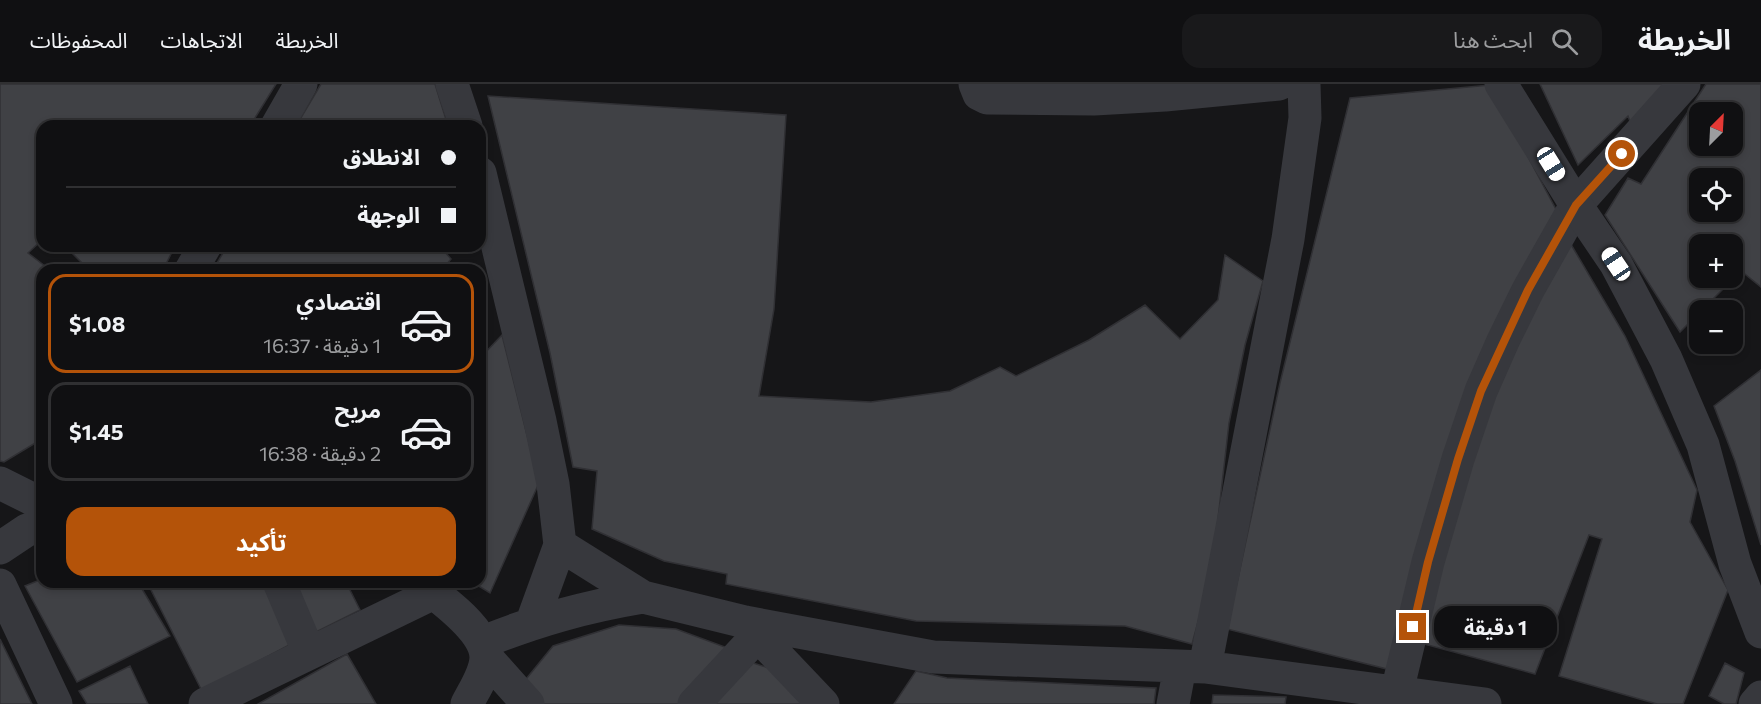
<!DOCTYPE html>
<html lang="ar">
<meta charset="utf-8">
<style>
:root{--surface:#101012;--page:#19191b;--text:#f1f3f6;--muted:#9c9d9f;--line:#303032;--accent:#b45309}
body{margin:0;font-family:Commissioner,"Noto Sans Arabic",sans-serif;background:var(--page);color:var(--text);direction:rtl;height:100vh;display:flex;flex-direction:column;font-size:22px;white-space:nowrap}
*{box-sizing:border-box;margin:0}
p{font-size:20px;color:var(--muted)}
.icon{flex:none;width:33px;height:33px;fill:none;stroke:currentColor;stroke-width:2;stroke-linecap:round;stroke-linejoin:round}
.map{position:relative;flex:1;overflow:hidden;direction:ltr}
.sheet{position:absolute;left:36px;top:180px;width:450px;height:324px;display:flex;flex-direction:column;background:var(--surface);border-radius:18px;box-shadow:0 3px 9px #0003,0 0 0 2px var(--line);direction:rtl}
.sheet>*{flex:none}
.banner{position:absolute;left:36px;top:36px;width:450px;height:132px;border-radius:18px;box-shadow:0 3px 9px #0003,0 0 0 2px var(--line);direction:rtl;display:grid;align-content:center;height:132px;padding:0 30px;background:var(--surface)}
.needle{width:39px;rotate:24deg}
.controls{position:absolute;left:1689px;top:18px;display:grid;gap:12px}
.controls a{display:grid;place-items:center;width:54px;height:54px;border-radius:12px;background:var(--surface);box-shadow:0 3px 9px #0003,0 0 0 2px var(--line);font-size:30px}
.end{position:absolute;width:27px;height:27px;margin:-14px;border:8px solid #b45309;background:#fff;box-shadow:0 0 0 3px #fff}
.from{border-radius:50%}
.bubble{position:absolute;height:42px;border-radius:18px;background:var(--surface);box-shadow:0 3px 9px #0003,0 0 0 2px var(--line);font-size:20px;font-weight:700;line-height:42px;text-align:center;direction:rtl}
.car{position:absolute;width:18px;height:36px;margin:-18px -9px;border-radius:8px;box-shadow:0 0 4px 2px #0007;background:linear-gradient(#fff 24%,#345 0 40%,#fff 0 76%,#345 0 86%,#fff 0)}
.banner b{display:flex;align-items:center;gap:21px;height:57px;font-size:22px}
.banner b+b{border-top:2px solid var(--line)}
.banner i{width:15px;height:15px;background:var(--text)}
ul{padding:10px 0 0;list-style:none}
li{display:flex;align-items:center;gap:18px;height:99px;margin:0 12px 9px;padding:0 18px;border:3px solid var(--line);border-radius:18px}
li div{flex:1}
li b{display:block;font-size:22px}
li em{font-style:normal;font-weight:700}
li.active{border-color:var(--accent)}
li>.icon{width:54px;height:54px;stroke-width:1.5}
.button{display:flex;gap:12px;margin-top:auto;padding:12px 30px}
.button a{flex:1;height:69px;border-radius:18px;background:var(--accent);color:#fff;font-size:24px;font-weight:700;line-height:69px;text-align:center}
header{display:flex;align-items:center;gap:36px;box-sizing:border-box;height:84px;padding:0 30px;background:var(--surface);border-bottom:2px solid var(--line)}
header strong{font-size:28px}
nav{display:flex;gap:33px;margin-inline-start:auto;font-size:21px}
.search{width:420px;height:54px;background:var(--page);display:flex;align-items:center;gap:15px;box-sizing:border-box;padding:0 21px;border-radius:18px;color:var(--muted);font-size:22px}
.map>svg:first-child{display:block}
.building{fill:#404145;stroke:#303034;stroke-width:1.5;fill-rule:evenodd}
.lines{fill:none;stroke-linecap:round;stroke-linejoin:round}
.minor{stroke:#37383d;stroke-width:33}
.tertiary{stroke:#37383d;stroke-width:33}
.route{stroke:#b45309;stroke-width:8}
</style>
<header>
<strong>الخريطة</strong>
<div class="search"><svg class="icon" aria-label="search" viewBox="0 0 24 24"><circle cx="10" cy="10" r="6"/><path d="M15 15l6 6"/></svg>ابحث هنا</div>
<nav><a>الخريطة</a><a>الاتجاهات</a><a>المحفوظات</a></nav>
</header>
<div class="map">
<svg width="1761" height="620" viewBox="0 0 1761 620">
<rect width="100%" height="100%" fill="#161618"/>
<path class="building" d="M 0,0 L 276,0 L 250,42 L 42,42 L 42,156 L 28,169 L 50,186 L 42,186 L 42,248 L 39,253 L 42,255 L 42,355 L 4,378 L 0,377 Z
M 321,0 L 435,0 L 448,42 L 296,42 Z
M 1540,0 L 1672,0 L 1632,43 L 1628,32 L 1578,81 Z
M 1706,0 L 1761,0 L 1761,203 L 1741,187 L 1680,248 L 1605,131 L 1628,94 L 1641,100 ZM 1700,28 L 1732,28 L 1732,62 L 1700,62 ZM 1700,94 L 1732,94 L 1732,128 L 1700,128 ZM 1700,160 L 1732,160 L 1732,194 L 1700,194 Z
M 1490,1 L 1559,131 L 1391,586 L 1227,545 L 1280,299 L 1350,14 Z
M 488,12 L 786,31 L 774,225 L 759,312 L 871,318 L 950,307 L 1000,283 L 1016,292 L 1089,256 L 1145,221 L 1180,255 L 1218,216 L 1225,171 L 1263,197 L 1245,261 L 1229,339 L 1212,487 L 1192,560 L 1125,542 L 916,537 L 726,500 L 727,490 L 664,477 L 592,445 L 597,387 L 573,383 L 550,269 Z
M 1569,157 L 1625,252 L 1697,406 L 1690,438 L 1728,506 L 1683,620 L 1657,620 L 1559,592 L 1602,455 L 1589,451 L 1535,590 L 1413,557 L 1481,325 Z
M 65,162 L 175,162 L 163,186 L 85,186 L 86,183 Z
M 227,162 L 440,162 L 451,175 L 442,186 L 213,186 Z
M 502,251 L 539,399 L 490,509 L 472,498 L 480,498 L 480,274 Z
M 1761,286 L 1761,461 L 1735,377 L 1714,322 Z
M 42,495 L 42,498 L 138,498 L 170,552 L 77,598 L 25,502 Z
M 147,498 L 220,498 L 222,501 L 226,498 L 268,498 L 295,558 L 202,607 Z
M 289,498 L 346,498 L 360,526 L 316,548 Z
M 619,541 L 676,545 L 733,566 L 686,620 L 540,620 L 522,600 L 553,562 Z
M 0,555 L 32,620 L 0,620 Z
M 347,570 L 376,620 L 258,620 Z
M 744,576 L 772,585 L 808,620 L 703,620 Z
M 1725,579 L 1744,589 L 1736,620 L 1724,620 L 1709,612 Z
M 130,582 L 148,620 L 87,620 L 79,607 Z
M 916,587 L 947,594 L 1156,604 L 1154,620 L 894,620 Z
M 1213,611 L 1286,613 L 1285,620 L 1212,620 Z"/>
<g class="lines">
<path class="minor" d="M 452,0 L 466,42
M 975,0 L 979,10 L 987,14 L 1094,15 L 1165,11 L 1279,0
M 277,42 L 301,0
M 480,89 L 540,337 L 553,400 L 560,461 L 532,538
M 191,186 L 205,162
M 0,399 L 42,420
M 560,461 L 643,513 L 745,538 L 933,573 L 1205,583 L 1485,620
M 0,464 L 27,446 L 42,443
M 279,498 L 309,569
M 419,498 C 439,513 485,545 486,573 C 486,589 474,606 467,620
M 0,501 L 56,620
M 745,538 L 823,620
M 483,558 C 538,536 584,523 643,513
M 486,573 L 528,620
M 1205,583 L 1288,155 L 1305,34 L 1304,0
M 205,620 L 434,509
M 694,620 L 757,552
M 1173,620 L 1180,583
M 1394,620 L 1428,478 L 1458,375 L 1481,307 L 1503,257 L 1528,206 L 1576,121 L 1684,0
M 1755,620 L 1761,613"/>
<path class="tertiary" d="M 1501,0 L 1576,121 L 1616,180 L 1666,275 L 1703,361 L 1735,480 L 1761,548"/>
</g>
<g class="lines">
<path class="route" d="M 1413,543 L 1428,478 L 1458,375 L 1481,307 L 1528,206 L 1576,121 L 1622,70"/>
</g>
</svg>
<div class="controls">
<a><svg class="needle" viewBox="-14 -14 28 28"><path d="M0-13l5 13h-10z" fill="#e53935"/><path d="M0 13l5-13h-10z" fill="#9c9d9f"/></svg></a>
<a><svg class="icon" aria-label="locate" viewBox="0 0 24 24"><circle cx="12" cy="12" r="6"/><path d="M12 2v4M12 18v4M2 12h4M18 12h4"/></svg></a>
<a>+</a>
<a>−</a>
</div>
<i class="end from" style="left:1622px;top:70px"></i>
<i class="end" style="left:1413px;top:543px"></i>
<div class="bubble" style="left:1434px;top:522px;width:123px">1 دقيقة</div>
<i class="car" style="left:1551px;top:80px;rotate:148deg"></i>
<i class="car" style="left:1616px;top:180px;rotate:326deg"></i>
<div class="banner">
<b><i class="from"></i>الانطلاق</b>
<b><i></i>الوجهة</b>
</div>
<section class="sheet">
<ul>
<li class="active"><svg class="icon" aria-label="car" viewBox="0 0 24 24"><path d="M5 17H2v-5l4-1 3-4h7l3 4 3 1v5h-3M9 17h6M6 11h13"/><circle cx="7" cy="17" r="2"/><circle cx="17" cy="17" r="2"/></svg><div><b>اقتصادي</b><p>1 دقيقة · 16:37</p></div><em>$1.08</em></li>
<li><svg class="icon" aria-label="car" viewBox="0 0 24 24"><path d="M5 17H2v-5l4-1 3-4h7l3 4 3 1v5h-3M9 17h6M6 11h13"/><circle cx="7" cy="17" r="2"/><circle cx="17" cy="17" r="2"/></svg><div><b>مريح</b><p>2 دقيقة · 16:38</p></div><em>$1.45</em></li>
</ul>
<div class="button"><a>تأكيد</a></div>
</section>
</div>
